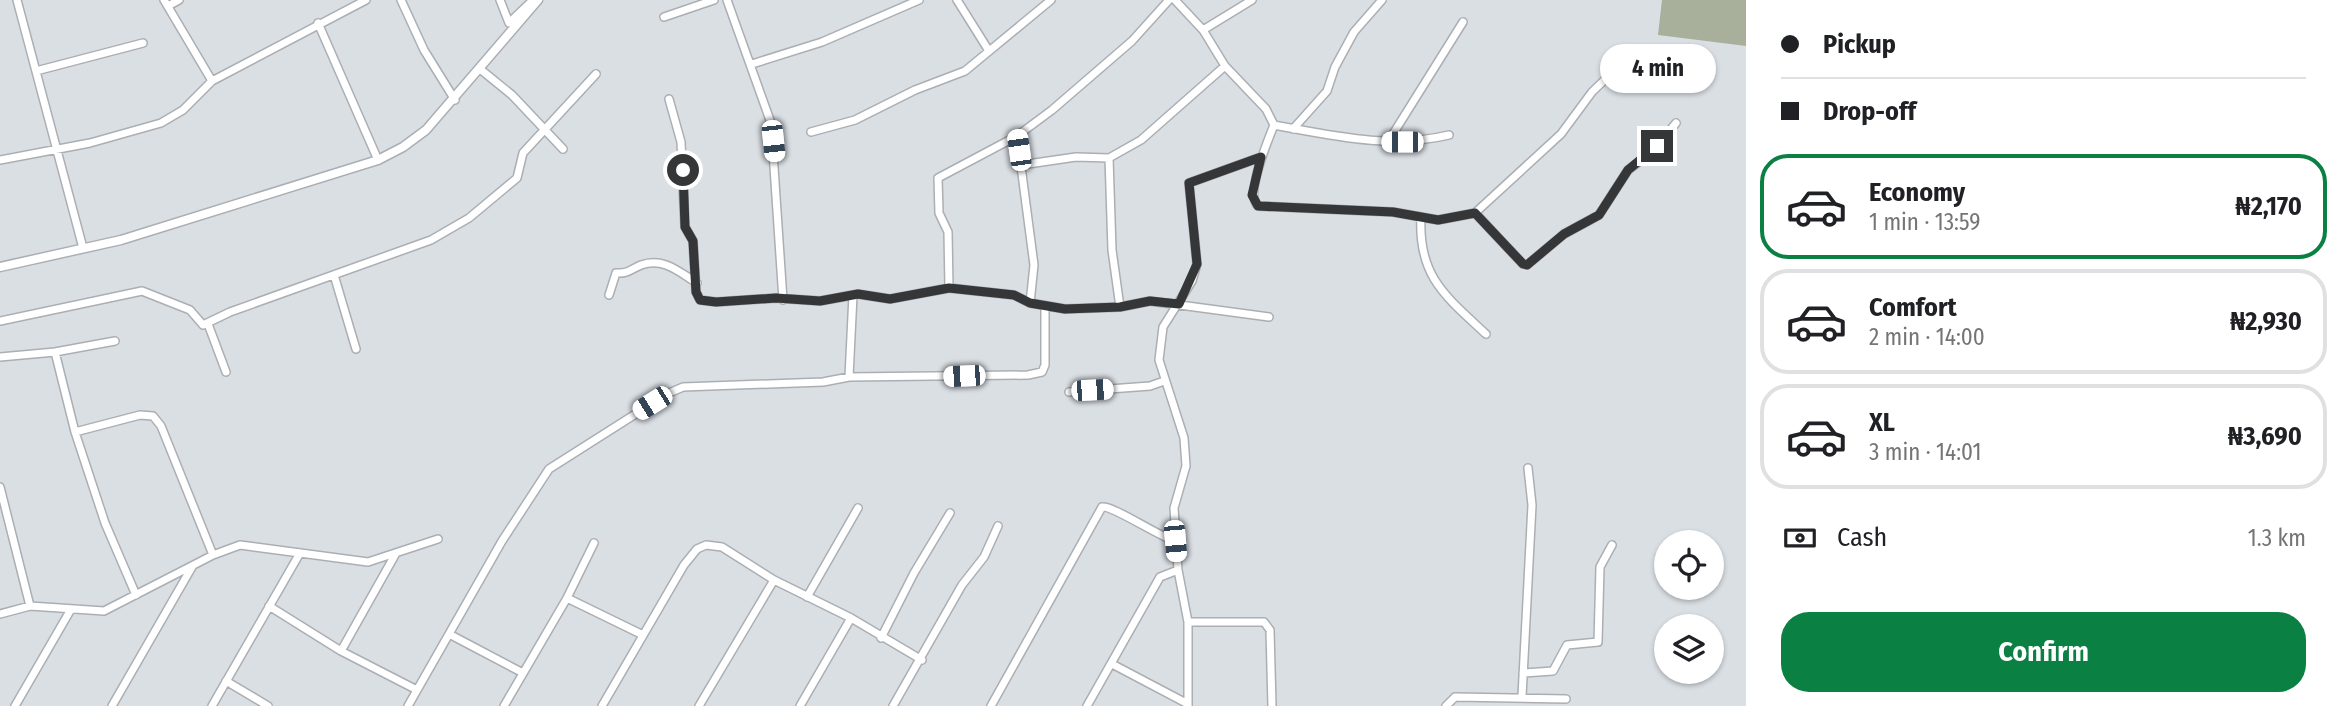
<!DOCTYPE html>
<meta charset="utf-8">
<style>
:root{--surface:#fff;--page:#f2f2f2;--text:#202124;--muted:#757577;--line:#e0e0e0;--accent:#0b8043}
body{margin:0;font-family:"Fira Sans Condensed",sans-serif;background:var(--page);color:var(--text);height:100vh;display:flex;flex-direction:column;font-size:26px;white-space:nowrap}
*{box-sizing:border-box;margin:0}
p{font-size:23px;color:var(--muted)}
.icon{flex:none;width:38px;height:38px;fill:none;stroke:currentColor;stroke-width:2;stroke-linecap:round;stroke-linejoin:round}
.map{position:relative;flex:1;overflow:hidden}
.drawer{display:flex;flex-direction:column;background:var(--surface);width:595px}
.drawer>*{flex:none}
.hud{display:grid;align-content:center;height:154px;padding:0 35px;background:var(--surface)}
.buttons{position:absolute;left:1654px;top:530px;display:grid;gap:14px}
.buttons a{display:grid;place-items:center;width:70px;height:70px;border-radius:50%;background:var(--surface);box-shadow:0 2px 5px #0004;font-size:35px}
.end{position:absolute;width:32px;height:32px;margin:-16px;border:9px solid #343638;background:#fff;box-shadow:0 0 0 4px #fff}
.from{border-radius:50%}
.bubble{position:absolute;height:49px;border-radius:24px;background:var(--surface);box-shadow:0 2px 5px #0004;font-size:23px;font-weight:700;line-height:49px;text-align:center}
.car{position:absolute;width:21px;height:42px;margin:-21px -10px;border-radius:9px;box-shadow:0 0 5px 2px #0007;background:linear-gradient(#fff 24%,#345 0 40%,#fff 0 76%,#345 0 86%,#fff 0)}
.hud b{display:flex;align-items:center;gap:24px;height:66px;font-size:26px}
.hud b+b{border-top:2px solid var(--line)}
.hud i{width:18px;height:18px;background:var(--text)}
ul{padding:0;list-style:none}
li{display:flex;align-items:center;gap:21px;height:105px;margin:0 14px 10px;padding:0 21px;border:4px solid var(--line);border-radius:28px}
li div{flex:1}
li b{display:block;font-size:26px}
li em{font-style:normal;font-weight:700}
li.current{border-color:var(--accent)}
li>.icon{width:63px;height:63px;stroke-width:1.5}
.pay{display:flex;align-items:center;gap:18px;height:77px;padding:0 35px;font-size:26px}
.pay p{margin-inline-start:auto}
.cta{display:flex;gap:14px;margin-top:auto;padding:14px 35px}
.cta a{flex:1;height:80px;border-radius:28px;background:var(--accent);color:#fff;font-size:28px;font-weight:700;line-height:80px;text-align:center}
main{display:flex;flex:1;min-height:0}
.map>svg:first-child{display:block}
.green{fill:#a8b09b}
.lines{fill:none;stroke-linecap:round;stroke-linejoin:round}
.minor-casing{stroke:#abafb4;stroke-width:10}
.tertiary-casing{stroke:#abafb4;stroke-width:11}
.minor{stroke:#fff;stroke-width:7}
.tertiary{stroke:#fff;stroke-width:8}
.route{stroke:#343638;stroke-width:9}
</style>
<main>
<div class="map">
<svg width="1746" height="706" viewBox="0 0 1746 706">
<rect width="100%" height="100%" fill="#dadfe4"/>
<path class="green" d="M 1662,0 L 1746,0 L 1746,46 L 1658,35 Z"/>
<g class="lines">
<defs>
<path id="minor" d="M 17,0 L 83,248
M 164,0 L 212,81
M 401,0 L 424,50 L 455,100
M 500,0 L 509,23 L 533,0
M 727,0 L 771,123 L 783,300
M 957,0 L 989,51
M 1175,0 L 1203,30 L 1225,66 L 1266,109 L 1274,125
M 168,6 L 179,0
M 664,17 L 714,0
M 318,23 L 378,160
M 1203,30 L 1252,0
M 752,64 L 822,42 L 919,0
M 480,69 L 512,95 L 563,149
M 36,71 L 143,43
M 669,99 L 681,142 L 685,227 L 693,241 L 696,292 L 700,300 L 716,302 L 776,298 L 820,301 L 858,294 L 890,299 L 949,288 L 1014,295 L 1030,303 L 1065,309 L 1120,307 L 1150,301 L 1269,317
M 1274,125 C 1268,140 1245,195 1258,206 L 1393,212 L 1438,220 L 1475,213 L 1561,134 L 1592,92 L 1621,64
M 1274,125 C 1335,136 1389,149 1449,135
M 1293,129 L 1327,91 L 1335,67 L 1354,32 L 1382,0
M 811,132 L 855,120 L 915,90 L 965,71 L 1051,0
M 1017,136 L 1034,265 L 1030,303
M 1388,142 L 1463,22
M 0,160 L 90,143 L 161,123 L 183,110 L 212,81 L 366,0
M 1021,165 L 1076,157 L 1109,158
M 1475,213 L 1523,264 L 1527,265 L 1564,234 L 1599,215 L 1628,170 L 1651,153 L 1676,123
M 1421,217 C 1418,276 1445,296 1486,334
M 334,275 L 356,349
M 949,288 L 948,232 L 939,213 L 938,178 L 1017,136 L 1052,110 L 1132,41 L 1169,0
M 609,295 L 616,273 C 628,274 631,269 641,265 C 664,257 679,272 697,283
M 1120,307 L 1112,250 L 1109,158 L 1141,140 L 1225,66
M 0,321 L 142,291 L 190,310 L 203,325 L 230,312 L 431,240 L 469,218 L 517,178 L 523,153 L 596,74
M 208,324 L 226,372
M 55,352 L 75,432 L 105,523 L 136,595
M 0,357 L 55,352 L 115,341
M 849,377 L 853,295
M 1069,392 L 1150,386 L 1164,381
M 75,432 L 140,415 L 153,416 L 161,426 L 213,555
M 0,487 L 30,606
M 807,597 L 858,508
M 567,598 L 643,635
M 269,606 L 341,651 L 417,690
M 0,614 L 30,606 L 104,611 L 213,555 L 240,545 L 368,562 L 438,539
M 1188,622 L 1264,622 L 1270,630 L 1272,706
M 449,634 L 523,673
M 881,638 L 914,573 L 950,513
M 341,651 L 395,555
M 1112,664 L 1188,704
M 1523,673 L 1553,671 L 1567,645 L 1598,642 L 1600,567 L 1612,545
M 226,681 L 268,706
M 1522,696 L 1532,505 L 1528,468
M 15,706 L 70,611
M 112,706 L 192,567
M 212,706 L 300,553
M 408,706 L 502,541 L 549,469 L 667,394 L 683,387 L 823,382 L 849,377 L 1028,375 L 1042,372 L 1045,365 L 1045,306
M 504,706 L 567,598 L 594,543
M 602,706 L 684,565 L 697,549 L 706,545 L 722,547 L 774,580 L 851,618 L 922,660
M 699,706 L 774,580
M 800,706 L 851,618
M 893,706 L 962,585 L 984,557 L 998,526
M 991,706 L 1102,507 C 1112,505 1158,536 1175,541
M 1087,706 L 1160,577 L 1178,570
M 1188,706 L 1188,622 L 1178,570 L 1174,508 L 1186,466 L 1184,438 L 1159,360 L 1163,327 L 1192,281 L 1197,264 L 1189,183 L 1261,157
M 1446,706 L 1455,697 L 1566,699"/>
<path id="tertiary" d="M 0,267 L 121,240 L 378,160 L 403,147 L 426,130 L 538,0"/>
</defs>
<use href="#minor" class="minor-casing"/>
<use href="#tertiary" class="tertiary-casing"/>
<use href="#minor" class="minor"/>
<use href="#tertiary" class="tertiary"/>
</g>
<g class="lines">
<path class="route" d="M 683,170 L 685,227 L 693,241 L 696,292 L 700,300 L 716,302 L 776,298 L 820,301 L 858,294 L 890,299 L 949,288 L 1014,295 L 1030,303 L 1065,309 L 1120,307 L 1150,301 L 1179,304 L 1197,264 L 1189,183 L 1261,157 L 1252,195 L 1258,206 L 1393,212 L 1438,220 L 1475,213 L 1523,264 L 1527,265 L 1564,234 L 1599,215 L 1628,170 L 1657,146"/>
</g>
</svg>
<div class="buttons">
<a><svg class="icon" aria-label="locate" viewBox="0 0 24 24"><circle cx="12" cy="12" r="6"/><path d="M12 2v4M12 18v4M2 12h4M18 12h4"/></svg></a>
<a><svg class="icon" aria-label="layers" viewBox="0 0 24 24"><path d="M12 4l9 5-9 5-9-5zM3 14l9 5 9-5"/></svg></a>
</div>
<i class="end from" style="left:683px;top:170px"></i>
<i class="end" style="left:1657px;top:146px"></i>
<div class="bubble" style="left:1600px;top:44px;width:116px">4 min</div>
<i class="car" style="left:773px;top:141px;rotate:174deg"></i>
<i class="car" style="left:1402px;top:142px;rotate:270deg"></i>
<i class="car" style="left:1019px;top:150px;rotate:352deg"></i>
<i class="car" style="left:964px;top:376px;rotate:268deg"></i>
<i class="car" style="left:1092px;top:390px;rotate:87deg"></i>
<i class="car" style="left:652px;top:403px;rotate:238deg"></i>
<i class="car" style="left:1175px;top:541px;rotate:175deg"></i>
</div>
<section class="drawer">
<div class="hud">
<b><i class="from"></i>Pickup</b>
<b><i></i>Drop-off</b>
</div>
<ul>
<li class="current"><svg class="icon" aria-label="car" viewBox="0 0 24 24"><path d="M5 17H2v-5l4-1 3-4h7l3 4 3 1v5h-3M9 17h6M6 11h13"/><circle cx="7" cy="17" r="2"/><circle cx="17" cy="17" r="2"/></svg><div><b>Economy</b><p>1 min · 13:59</p></div><em>₦2,170</em></li>
<li><svg class="icon" aria-label="car" viewBox="0 0 24 24"><path d="M5 17H2v-5l4-1 3-4h7l3 4 3 1v5h-3M9 17h6M6 11h13"/><circle cx="7" cy="17" r="2"/><circle cx="17" cy="17" r="2"/></svg><div><b>Comfort</b><p>2 min · 14:00</p></div><em>₦2,930</em></li>
<li><svg class="icon" aria-label="car" viewBox="0 0 24 24"><path d="M5 17H2v-5l4-1 3-4h7l3 4 3 1v5h-3M9 17h6M6 11h13"/><circle cx="7" cy="17" r="2"/><circle cx="17" cy="17" r="2"/></svg><div><b>XL</b><p>3 min · 14:01</p></div><em>₦3,690</em></li>
</ul>
<div class="pay"><svg class="icon" aria-label="cash" viewBox="0 0 24 24"><path d="M3 7h18v10H3z"/><circle cx="12" cy="12" r="2"/></svg>Cash<p>1.3 km</p></div>
<div class="cta"><a>Confirm</a></div>
</section>
</main>
